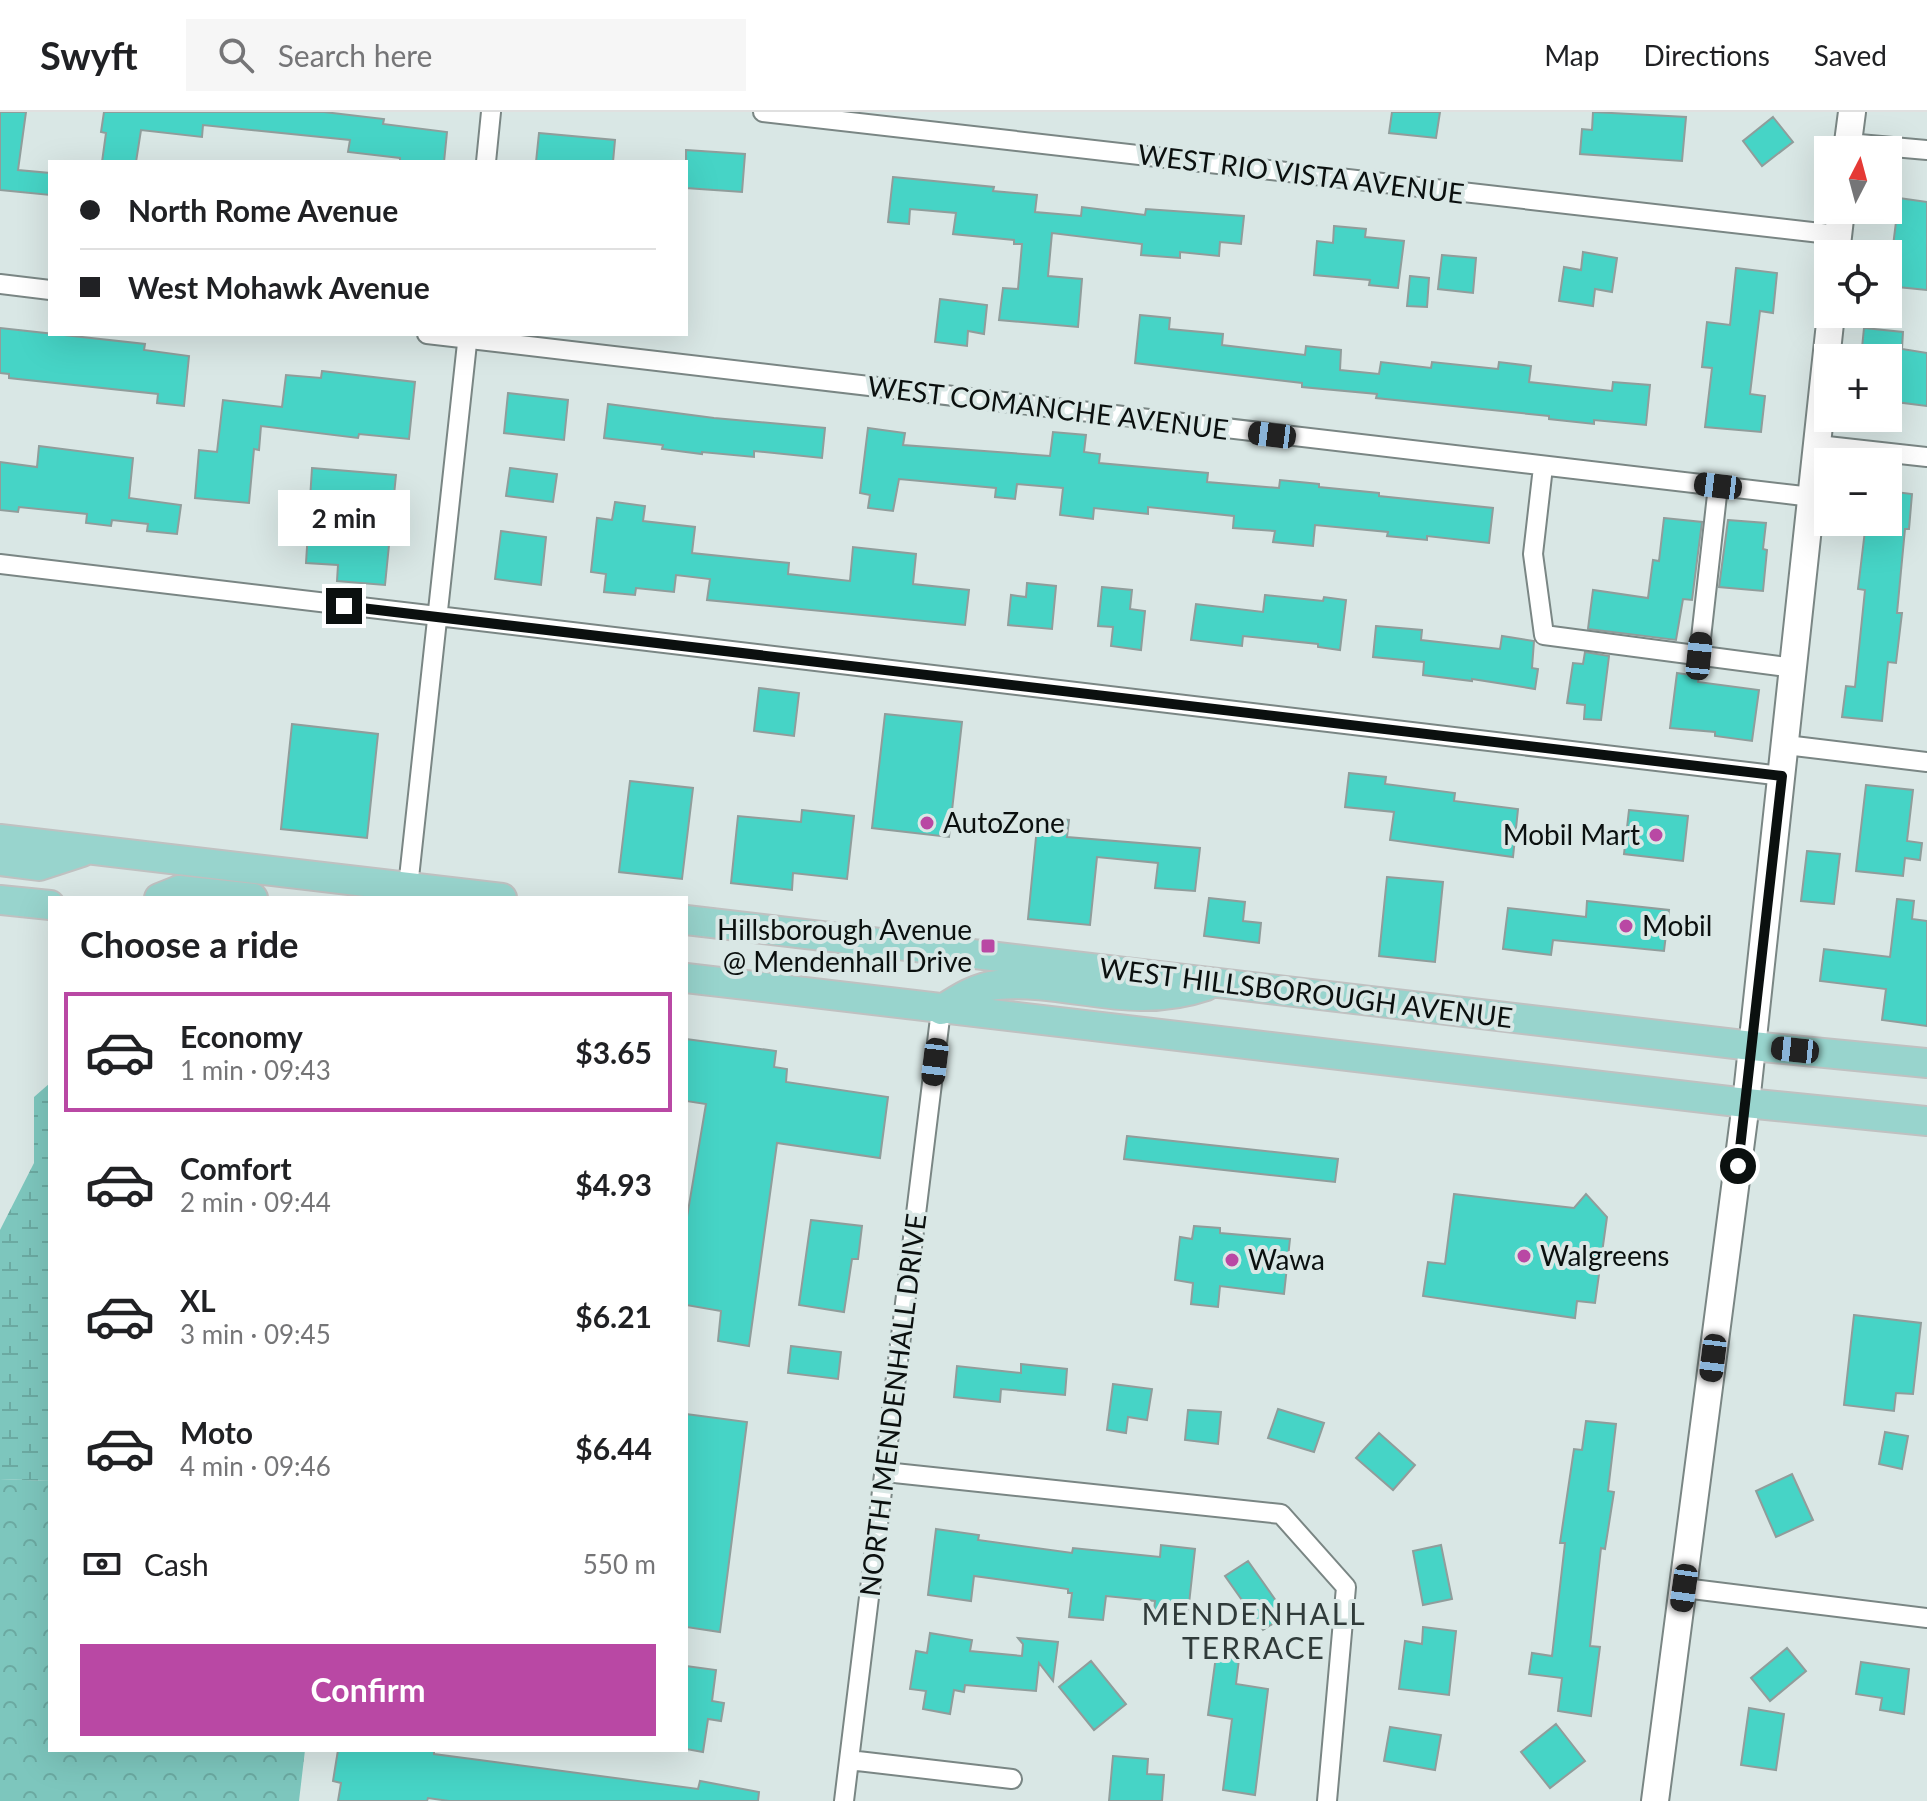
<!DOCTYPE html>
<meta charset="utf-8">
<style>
:root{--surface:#fff;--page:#f6f6f6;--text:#202124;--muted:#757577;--line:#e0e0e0;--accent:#b948a4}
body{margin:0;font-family:Lato,sans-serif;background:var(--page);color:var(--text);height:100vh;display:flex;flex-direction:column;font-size:30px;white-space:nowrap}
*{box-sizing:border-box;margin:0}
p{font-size:26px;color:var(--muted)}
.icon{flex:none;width:44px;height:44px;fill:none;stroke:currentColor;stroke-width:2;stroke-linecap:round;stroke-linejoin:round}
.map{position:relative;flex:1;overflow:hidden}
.drawer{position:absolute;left:48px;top:784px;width:640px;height:856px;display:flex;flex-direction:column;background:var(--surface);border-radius:0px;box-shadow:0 8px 32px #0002}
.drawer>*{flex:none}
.banner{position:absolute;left:48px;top:48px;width:640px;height:176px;border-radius:0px;box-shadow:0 8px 32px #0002;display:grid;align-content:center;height:176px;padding:0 32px;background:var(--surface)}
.needle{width:52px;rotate:6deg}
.fabs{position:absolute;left:1814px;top:24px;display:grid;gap:16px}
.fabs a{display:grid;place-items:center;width:88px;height:88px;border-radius:0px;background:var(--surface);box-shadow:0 8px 32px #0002;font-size:40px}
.end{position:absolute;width:36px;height:36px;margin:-18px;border:10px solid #0b100f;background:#fff;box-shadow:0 0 0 4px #fff}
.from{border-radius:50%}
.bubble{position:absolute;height:56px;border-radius:0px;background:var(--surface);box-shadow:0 8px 32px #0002;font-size:26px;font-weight:700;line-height:56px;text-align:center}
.car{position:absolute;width:24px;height:48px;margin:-24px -12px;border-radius:10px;box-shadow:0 0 6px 2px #0007;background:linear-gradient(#222 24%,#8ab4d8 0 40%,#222 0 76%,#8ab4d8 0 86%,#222 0)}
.banner b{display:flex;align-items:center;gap:28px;height:76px;font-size:30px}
.banner b+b{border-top:2px solid var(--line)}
.banner i{width:20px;height:20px;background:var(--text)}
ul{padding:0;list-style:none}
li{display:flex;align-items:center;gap:24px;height:120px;margin:0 16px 12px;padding:0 16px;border:4px solid transparent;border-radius:0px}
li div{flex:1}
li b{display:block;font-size:30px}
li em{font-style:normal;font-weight:700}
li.selected{border-color:var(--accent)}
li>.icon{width:72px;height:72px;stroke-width:1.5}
h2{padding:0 32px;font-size:36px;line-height:96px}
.pay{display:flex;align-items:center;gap:20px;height:88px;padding:0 32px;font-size:30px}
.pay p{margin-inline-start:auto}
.action{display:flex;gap:16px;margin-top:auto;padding:16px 32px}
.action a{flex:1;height:92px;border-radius:0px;background:var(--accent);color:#fff;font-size:32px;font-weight:700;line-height:92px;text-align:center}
header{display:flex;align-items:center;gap:48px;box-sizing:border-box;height:112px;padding:0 40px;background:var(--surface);border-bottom:2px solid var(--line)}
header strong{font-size:38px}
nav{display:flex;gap:44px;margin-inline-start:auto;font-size:28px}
.search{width:560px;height:72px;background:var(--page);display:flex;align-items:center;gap:20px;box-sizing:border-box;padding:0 28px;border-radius:0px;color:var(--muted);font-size:30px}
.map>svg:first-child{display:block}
.forest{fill:url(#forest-crowns)}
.wetland{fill:url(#wetland-marsh)}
.building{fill:#46d4c6;stroke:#909d9b;stroke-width:2}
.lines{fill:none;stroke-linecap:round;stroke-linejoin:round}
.street-casing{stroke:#7a8684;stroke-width:22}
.secondary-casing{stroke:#7a8684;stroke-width:30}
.primary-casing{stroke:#c0c1c1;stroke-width:32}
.street{stroke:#fff;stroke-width:18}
.secondary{stroke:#fff;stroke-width:26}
.primary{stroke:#98d4cd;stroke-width:28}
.route{stroke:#0b100f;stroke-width:10}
.poi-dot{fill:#b948a4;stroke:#d9e7e5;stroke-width:3}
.labels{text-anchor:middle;stroke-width:8;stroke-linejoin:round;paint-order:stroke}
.street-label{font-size:28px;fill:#0b100f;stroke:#d9e7e5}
.poi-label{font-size:28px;fill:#0b100f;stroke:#d9e7e5;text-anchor:start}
.neighbourhood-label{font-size:30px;letter-spacing:2px;fill:#303b3a;stroke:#d9e7e5}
</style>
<header>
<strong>Swyft</strong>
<div class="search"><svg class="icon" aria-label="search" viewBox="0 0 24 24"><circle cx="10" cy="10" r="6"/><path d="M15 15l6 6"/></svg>Search here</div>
<nav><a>Map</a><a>Directions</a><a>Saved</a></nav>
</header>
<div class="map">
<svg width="1927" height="1689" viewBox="0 0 1927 1689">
<defs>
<pattern id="forest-crowns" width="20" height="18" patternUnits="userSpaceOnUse" patternTransform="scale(2)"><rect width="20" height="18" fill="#7dc6bd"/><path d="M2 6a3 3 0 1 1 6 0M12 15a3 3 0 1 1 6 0" fill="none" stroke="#6ba9a1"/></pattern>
<pattern id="wetland-marsh" width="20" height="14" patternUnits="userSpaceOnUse" patternTransform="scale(2)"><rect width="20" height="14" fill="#7dc6bd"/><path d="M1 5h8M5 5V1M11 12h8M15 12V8" fill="none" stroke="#6ba9a1"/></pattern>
</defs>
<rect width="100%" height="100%" fill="#d9e7e5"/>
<path class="forest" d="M 0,1367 L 50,1369 L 50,1638 L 305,1638 L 299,1689 L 0,1689 Z"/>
<path class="wetland" d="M 50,971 L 50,1369 L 0,1367 L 0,1118 L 34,1051 L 34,985 Z"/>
<path class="building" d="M 0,0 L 26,0 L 18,58 L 50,61 L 50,83 L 0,78 Z
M 104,0 L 324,0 L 384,7 L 383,12 L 447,20 L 444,50 L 400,50 L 400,46 L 348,40 L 350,28 L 203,13 L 202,25 L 141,18 L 136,50 L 102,50 L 106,21 L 101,20 Z
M 1392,0 L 1440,0 L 1436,26 L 1389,21 Z
M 1593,0 L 1686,5 L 1682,49 L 1580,42 L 1582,17 L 1592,18 Z
M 1773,5 L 1793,30 L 1762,54 L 1743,29 Z
M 539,21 L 615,28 L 613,50 L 536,50 Z
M 686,38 L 745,42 L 742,80 L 686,76 Z
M 893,65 L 994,75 L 993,79 L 1037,83 L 1035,100 L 1081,104 L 1082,95 L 1145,103 L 1146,97 L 1244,104 L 1241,132 L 1220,130 L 1219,144 L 1180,140 L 1180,146 L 1141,143 L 1142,132 L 1052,121 L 1048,164 L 1082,167 L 1078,215 L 999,208 L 1003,176 L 1018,177 L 1022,132 L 1014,132 L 1014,128 L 953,122 L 956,101 L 910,97 L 909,112 L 888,110 Z
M 1899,86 L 1927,90 L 1927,178 L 1888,174 Z
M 1334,114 L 1366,117 L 1365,125 L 1404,129 L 1398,176 L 1369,173 L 1370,168 L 1314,163 L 1317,129 L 1333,131 Z
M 1583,140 L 1617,146 L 1612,180 L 1595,177 L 1593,194 L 1559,189 L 1564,155 L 1581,158 Z
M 1442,143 L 1476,146 L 1473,181 L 1438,177 Z
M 1736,156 L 1777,161 L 1773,201 L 1760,199 L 1750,282 L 1765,284 L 1761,320 L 1705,315 L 1712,256 L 1702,255 L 1707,210 L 1730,213 Z
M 1410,164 L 1429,166 L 1427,195 L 1407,194 Z
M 940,187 L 987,193 L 984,222 L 968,219 L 967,234 L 935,230 Z
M 1140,203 L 1170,206 L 1169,217 L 1223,222 L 1222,233 L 1305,243 L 1306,234 L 1341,238 L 1340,258 L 1379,262 L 1381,250 L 1431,256 L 1432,250 L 1498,257 L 1499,250 L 1531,254 L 1529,270 L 1612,279 L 1613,270 L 1650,273 L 1646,313 L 1594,308 L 1594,312 L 1549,307 L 1549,304 L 1376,286 L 1377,282 L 1302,275 L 1302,271 L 1135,251 Z
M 0,216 L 145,232 L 144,238 L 189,244 L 184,294 L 157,291 L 158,282 L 9,266 L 9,262 L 0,261 Z
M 1864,216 L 1903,220 L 1902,237 L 1927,241 L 1927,294 L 1888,289 L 1888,246 L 1861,246 Z
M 322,259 L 415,270 L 409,327 L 359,322 L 358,326 L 261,314 L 259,338 L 254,337 L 249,391 L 195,386 L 199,338 L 217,340 L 223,288 L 282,295 L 286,263 L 321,266 Z
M 508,281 L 568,288 L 564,328 L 504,321 Z
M 608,292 L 714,306 L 825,316 L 822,346 L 754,339 L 754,345 L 702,340 L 702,342 L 662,337 L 663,333 L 604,326 Z
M 868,316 L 905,321 L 903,333 L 1050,344 L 1053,320 L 1086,323 L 1084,340 L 1100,342 L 1099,351 L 1208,361 L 1207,370 L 1279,376 L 1280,368 L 1319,372 L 1319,375 L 1379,381 L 1379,384 L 1493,396 L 1489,431 L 1427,424 L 1427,428 L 1387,424 L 1388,420 L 1315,413 L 1313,434 L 1273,430 L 1275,419 L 1233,416 L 1234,404 L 1148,395 L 1148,402 L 1094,396 L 1093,407 L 1060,403 L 1063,376 L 1017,372 L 1015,387 L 995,385 L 996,376 L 899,367 L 893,399 L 868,396 L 870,383 L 860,381 Z
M 39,334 L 133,346 L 129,386 L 181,393 L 177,422 L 147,419 L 148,412 L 112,408 L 111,414 L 86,411 L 87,402 L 19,395 L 18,400 L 0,398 L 0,350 L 37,355 Z
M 312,356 L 396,363 L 385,473 L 337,469 L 338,453 L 306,451 Z
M 510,356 L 557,362 L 553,390 L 506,384 Z
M 1888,379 L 1912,382 L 1909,417 L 1905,417 L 1897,501 L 1902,501 L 1896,551 L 1888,550 L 1882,609 L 1842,605 L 1846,574 L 1855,575 L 1865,478 L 1858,477 L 1866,410 L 1888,410 Z
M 615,390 L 645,394 L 643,409 L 695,415 L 692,441 L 789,451 L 788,462 L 850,469 L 853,435 L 916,442 L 913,472 L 969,478 L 965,513 L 707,488 L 710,467 L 676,463 L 674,480 L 636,476 L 635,483 L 604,480 L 606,462 L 591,460 L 597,406 L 612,408 Z
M 1664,406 L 1702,410 L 1692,488 L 1683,487 L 1676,528 L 1588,517 L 1593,478 L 1648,486 L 1653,448 L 1659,449 Z
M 1728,408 L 1766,411 L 1763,437 L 1767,438 L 1763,479 L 1719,475 Z
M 501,419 L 546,425 L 541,473 L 495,467 Z
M 1027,471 L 1056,474 L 1052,517 L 1008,513 L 1011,483 L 1026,485 Z
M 1102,475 L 1132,478 L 1130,497 L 1145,499 L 1141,538 L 1111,534 L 1113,515 L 1098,514 Z
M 1265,483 L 1323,489 L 1324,485 L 1346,488 L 1340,538 L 1318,535 L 1318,532 L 1243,524 L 1242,534 L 1191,528 L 1196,492 L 1263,500 Z
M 1376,514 L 1422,518 L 1421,528 L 1500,537 L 1502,524 L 1534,529 L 1532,556 L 1538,557 L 1535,577 L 1472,567 L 1472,569 L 1423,563 L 1424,550 L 1373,545 Z
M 1585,540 L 1609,544 L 1601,608 L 1584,607 L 1585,593 L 1567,591 L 1573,551 L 1583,552 Z
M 1677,561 L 1699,564 L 1698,570 L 1759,578 L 1752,629 L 1715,624 L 1715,620 L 1670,616 Z
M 759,576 L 799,581 L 794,624 L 754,619 Z
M 885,602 L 962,610 L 949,725 L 872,716 Z
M 292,612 L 378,622 L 367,726 L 281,717 Z
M 1349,661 L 1386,665 L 1385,672 L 1455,681 L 1454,689 L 1518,697 L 1513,745 L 1390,728 L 1394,700 L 1345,695 Z
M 630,669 L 693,676 L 682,767 L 619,760 Z
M 1866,673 L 1913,678 L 1907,729 L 1922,731 L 1920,748 L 1905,746 L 1903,764 L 1856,759 Z
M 802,698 L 854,704 L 847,767 L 793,761 L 792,778 L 731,771 L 738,704 L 801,710 Z
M 1629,698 L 1688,704 L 1683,749 L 1624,742 Z
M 1038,705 L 1069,708 L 1067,725 L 1200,736 L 1195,779 L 1155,776 L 1158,751 L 1097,745 L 1090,813 L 1028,807 Z
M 1807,739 L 1840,742 L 1834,792 L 1801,789 Z
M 1387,765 L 1443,770 L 1435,850 L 1379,844 Z
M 1209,786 L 1245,790 L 1243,809 L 1261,811 L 1259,831 L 1204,824 Z
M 1897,787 L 1914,789 L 1912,807 L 1927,809 L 1927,914 L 1882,908 L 1886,877 L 1820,869 L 1824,837 L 1890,845 Z
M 1587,789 L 1669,798 L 1664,839 L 1553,828 L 1551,843 L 1503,837 L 1508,796 L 1586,805 Z
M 686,927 L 776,939 L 774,955 L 787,957 L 786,970 L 888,985 L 880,1046 L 777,1031 L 749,1234 L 718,1229 L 721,1199 L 686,1193 L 686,1111 L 706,992 L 686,989 Z
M 1127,1024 L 1338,1047 L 1335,1070 L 1124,1047 Z
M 1454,1082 L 1574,1096 L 1586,1082 L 1607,1105 L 1595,1191 L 1577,1189 L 1575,1206 L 1423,1184 L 1428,1150 L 1445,1152 Z
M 811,1108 L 862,1114 L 858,1147 L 852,1147 L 844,1200 L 799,1193 Z
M 1194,1114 L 1220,1116 L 1220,1121 L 1290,1127 L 1284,1182 L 1220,1174 L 1218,1195 L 1191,1192 L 1193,1171 L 1175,1168 L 1180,1125 L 1192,1127 Z
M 1854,1203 L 1921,1211 L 1913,1282 L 1896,1281 L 1894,1299 L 1844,1293 Z
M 791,1234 L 841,1240 L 838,1267 L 788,1261 Z
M 1021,1252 L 1067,1257 L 1065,1283 L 1001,1277 L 1000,1290 L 954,1285 L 957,1254 L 1021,1261 Z
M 1113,1272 L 1152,1277 L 1147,1308 L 1128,1305 L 1126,1321 L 1107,1318 Z
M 1278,1297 L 1324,1311 L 1314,1340 L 1268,1326 Z
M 1188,1298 L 1221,1300 L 1218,1332 L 1185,1328 Z
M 686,1302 L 747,1310 L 720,1520 L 686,1515 Z
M 1586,1309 L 1616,1312 L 1608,1379 L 1614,1380 L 1605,1437 L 1601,1436 L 1590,1534 L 1600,1535 L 1591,1604 L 1558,1599 L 1562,1566 L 1529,1562 L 1532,1541 L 1552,1544 L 1565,1431 L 1560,1431 L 1574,1337 L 1582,1338 Z
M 1885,1320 L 1908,1324 L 1902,1357 L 1879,1352 Z
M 1379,1321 L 1415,1353 L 1393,1378 L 1356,1346 Z
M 1792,1362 L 1813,1408 L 1776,1425 L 1756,1379 Z
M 936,1417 L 979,1423 L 978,1428 L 1072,1441 L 1073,1436 L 1160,1445 L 1161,1433 L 1195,1437 L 1188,1501 L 1154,1498 L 1155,1489 L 1106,1484 L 1103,1508 L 1069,1505 L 1072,1481 L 1068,1481 L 1068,1477 L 974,1464 L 971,1489 L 928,1483 Z
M 1441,1433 L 1452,1487 L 1423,1493 L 1413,1439 Z
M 1248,1449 L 1286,1503 L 1263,1518 L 1225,1464 Z
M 1423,1515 L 1456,1519 L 1449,1583 L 1399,1577 L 1405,1529 L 1422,1532 Z
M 930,1521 L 972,1528 L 970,1539 L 1022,1544 L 1023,1532 L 1018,1526 L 1058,1530 L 1053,1569 L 1039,1551 L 1036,1579 L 965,1573 L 964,1580 L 954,1578 L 950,1602 L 923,1597 L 926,1579 L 910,1577 L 916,1539 L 927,1541 Z
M 1787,1536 L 1806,1559 L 1770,1589 L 1751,1566 Z
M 1216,1544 L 1239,1547 L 1236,1572 L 1268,1577 L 1255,1683 L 1223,1678 L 1232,1607 L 1208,1603 Z
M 1091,1549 L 1126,1592 L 1094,1618 L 1059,1575 Z
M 1861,1550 L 1909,1557 L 1904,1602 L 1880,1598 L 1882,1586 L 1856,1582 Z
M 686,1554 L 716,1558 L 712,1589 L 724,1591 L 721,1609 L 708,1607 L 703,1640 L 686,1637 Z
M 1749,1596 L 1784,1602 L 1776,1658 L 1741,1653 Z
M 1556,1612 L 1585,1649 L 1550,1676 L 1521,1640 Z
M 1390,1615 L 1441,1623 L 1435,1658 L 1384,1649 Z
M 338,1638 L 434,1638 L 434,1642 L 698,1677 L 700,1669 L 759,1680 L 758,1689 L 449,1689 L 428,1686 L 427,1689 L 338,1689 L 341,1671 L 333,1669 Z
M 1113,1644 L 1148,1647 L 1147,1662 L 1164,1663 L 1162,1689 L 1109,1689 Z"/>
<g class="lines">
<defs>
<path id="street" d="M 763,0 L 1838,123
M 1848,31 L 1927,38
M 486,50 L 491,0
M 0,172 L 50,178
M 427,222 L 1812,385
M 1818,333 L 1927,345
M 1543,355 L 1533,442 L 1544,523 L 1794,556
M 0,452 L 1782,664
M 1699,544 L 1718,374
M 1786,633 L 1927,650
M 408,775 L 468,222
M 885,1360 L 1281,1402 L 1346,1475 L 1327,1689
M 1684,1476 L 1927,1506
M 849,1648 L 1012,1667
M 844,1689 L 941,898"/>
<path id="secondary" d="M 1847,38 L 1852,0
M 1836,142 L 1841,98
M 1655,1689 L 1746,991 L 1831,202"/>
<path id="primary" d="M 0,727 L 502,786
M 0,749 L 39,754 L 82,740
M 159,786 L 179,778 L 253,786
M 0,788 L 50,793
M 686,808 L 1752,934 L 1927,951
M 686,866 L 1746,991 L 1927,1009
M 941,898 C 958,887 976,875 997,873 C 1071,867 1129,900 1206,874"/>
</defs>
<use href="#street" class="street-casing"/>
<use href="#secondary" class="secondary-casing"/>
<use href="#primary" class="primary-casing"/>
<use href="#street" class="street"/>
<use href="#secondary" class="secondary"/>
<use href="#primary" class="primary"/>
</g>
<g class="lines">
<path class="route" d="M 344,494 L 1782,664 L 1738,1054"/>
</g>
<g class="poi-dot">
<circle cx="927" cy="711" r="8"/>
<circle cx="1656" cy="723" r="8"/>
<circle cx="1626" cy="814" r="8"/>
<rect x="980" y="826" width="16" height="16" rx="4"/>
<circle cx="1524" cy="1144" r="8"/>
<circle cx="1232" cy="1148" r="8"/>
</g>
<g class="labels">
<g class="street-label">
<text transform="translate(1301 62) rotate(7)" y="10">WEST RIO VISTA AVENUE</text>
<text transform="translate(1048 296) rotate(7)" y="10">WEST COMANCHE AVENUE</text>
<text transform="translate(1306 881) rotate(7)" y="10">WEST HILLSBOROUGH AVENUE</text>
<text transform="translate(893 1293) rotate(-83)" y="10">NORTH MENDENHALL DRIVE</text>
</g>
<g class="poi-label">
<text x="943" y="721">AutoZone</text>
<text x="1640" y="733" text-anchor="end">Mobil Mart</text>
<text x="1642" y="824">Mobil</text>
<text x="972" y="828" text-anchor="end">Hillsborough Avenue<tspan x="972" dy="32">@ Mendenhall Drive</tspan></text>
<text x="1540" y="1154">Walgreens</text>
<text x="1248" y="1158">Wawa</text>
</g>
<g class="neighbourhood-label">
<text x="1254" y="1513">MENDENHALL<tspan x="1254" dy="34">TERRACE</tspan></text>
</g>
</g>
</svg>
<div class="fabs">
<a><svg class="needle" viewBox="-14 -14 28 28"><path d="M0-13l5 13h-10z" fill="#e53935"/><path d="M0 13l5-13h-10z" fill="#757577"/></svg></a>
<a><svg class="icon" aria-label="locate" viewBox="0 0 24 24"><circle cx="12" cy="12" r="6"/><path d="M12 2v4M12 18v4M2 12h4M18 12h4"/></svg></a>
<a>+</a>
<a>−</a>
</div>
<i class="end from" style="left:1738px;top:1054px"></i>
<i class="end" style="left:344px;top:494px"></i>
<div class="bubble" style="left:278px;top:378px;width:132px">2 min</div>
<i class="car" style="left:1272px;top:323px;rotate:277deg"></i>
<i class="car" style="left:1718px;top:374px;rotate:277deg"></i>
<i class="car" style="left:1699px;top:544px;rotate:6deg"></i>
<i class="car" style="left:1795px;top:938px;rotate:276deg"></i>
<i class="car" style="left:935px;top:950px;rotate:187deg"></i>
<i class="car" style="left:1713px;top:1246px;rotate:187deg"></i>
<i class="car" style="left:1684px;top:1476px;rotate:188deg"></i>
<div class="banner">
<b><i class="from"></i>North Rome Avenue</b>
<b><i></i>West Mohawk Avenue</b>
</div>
<section class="drawer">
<h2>Choose a ride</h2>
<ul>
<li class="selected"><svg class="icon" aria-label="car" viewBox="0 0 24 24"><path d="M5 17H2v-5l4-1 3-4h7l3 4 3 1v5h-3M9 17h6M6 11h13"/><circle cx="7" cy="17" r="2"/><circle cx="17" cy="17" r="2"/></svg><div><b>Economy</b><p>1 min · 09:43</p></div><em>$3.65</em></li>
<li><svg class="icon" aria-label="car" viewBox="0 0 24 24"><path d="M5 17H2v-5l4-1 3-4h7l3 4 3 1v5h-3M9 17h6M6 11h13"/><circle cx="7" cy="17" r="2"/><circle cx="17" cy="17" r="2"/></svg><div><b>Comfort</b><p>2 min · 09:44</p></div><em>$4.93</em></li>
<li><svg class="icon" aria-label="car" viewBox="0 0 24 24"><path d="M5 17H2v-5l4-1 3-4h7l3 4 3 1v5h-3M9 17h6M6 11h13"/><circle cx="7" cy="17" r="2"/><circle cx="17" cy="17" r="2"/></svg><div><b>XL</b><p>3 min · 09:45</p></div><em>$6.21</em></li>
<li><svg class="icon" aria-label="car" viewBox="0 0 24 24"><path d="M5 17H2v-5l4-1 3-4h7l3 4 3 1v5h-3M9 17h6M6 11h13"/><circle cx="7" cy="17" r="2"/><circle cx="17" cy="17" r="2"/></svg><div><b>Moto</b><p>4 min · 09:46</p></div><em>$6.44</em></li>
</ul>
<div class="pay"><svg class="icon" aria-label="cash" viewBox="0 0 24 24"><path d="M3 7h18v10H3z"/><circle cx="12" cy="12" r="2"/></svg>Cash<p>550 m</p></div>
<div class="action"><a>Confirm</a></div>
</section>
</div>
